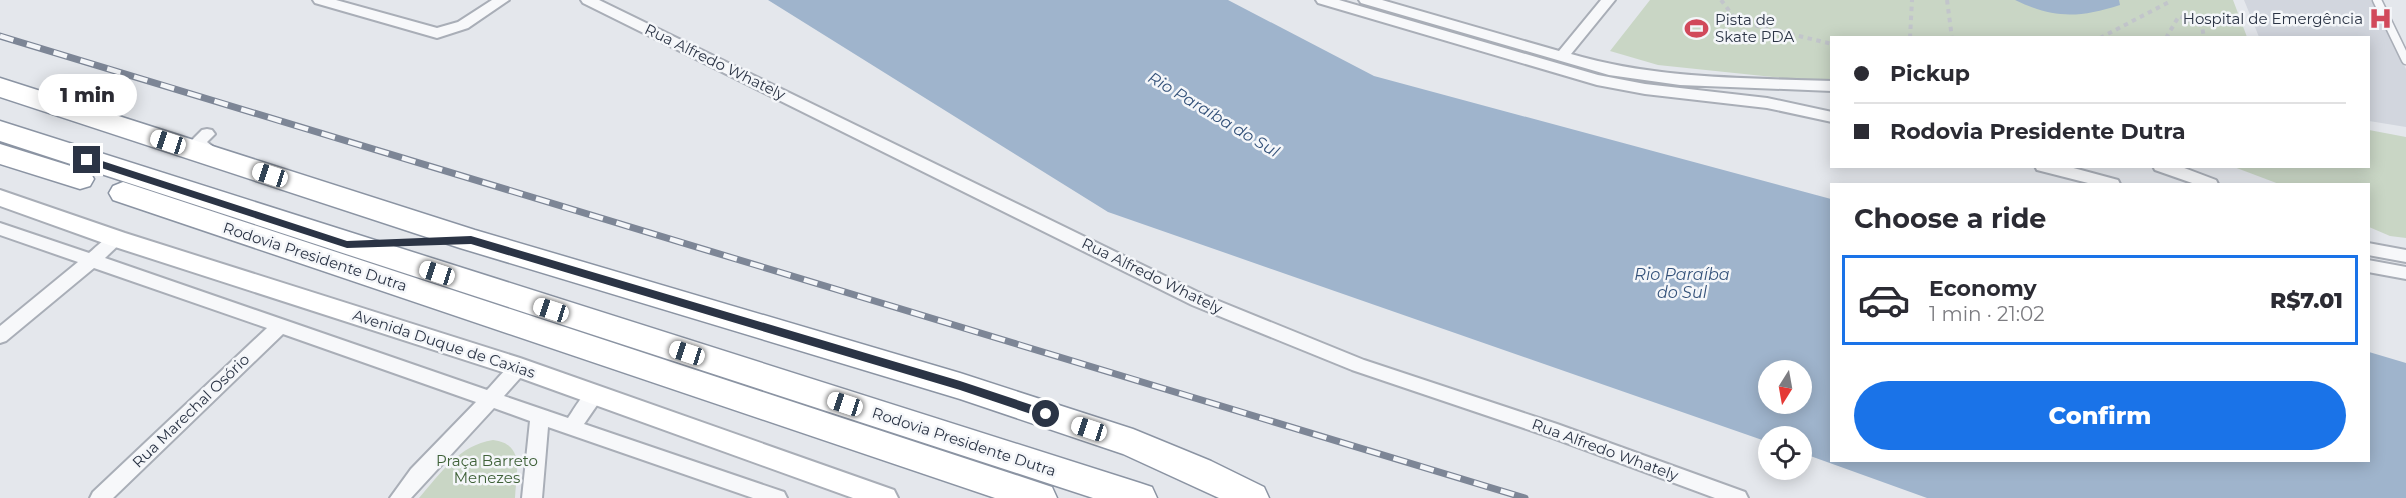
<!DOCTYPE html>
<meta charset="utf-8">
<style>
:root{--surface:#fff;--page:#f7f7f7;--text:#2b2b33;--muted:#7c7c81;--line:#e1e1e2;--accent:#1a73e8}
body{margin:0;font-family:Montserrat,sans-serif;background:var(--page);color:var(--text);height:100vh;display:flex;flex-direction:column;font-size:22px;white-space:nowrap}
*{box-sizing:border-box;margin:0}
p{font-size:20px;color:var(--muted)}
.icon{flex:none;width:33px;height:33px;fill:none;stroke:currentColor;stroke-width:2;stroke-linecap:round;stroke-linejoin:round}
.map{position:relative;flex:1;overflow:hidden}
.sheet{position:absolute;left:1830px;top:183px;width:540px;height:279px;display:flex;flex-direction:column;background:var(--surface);border-radius:0px;box-shadow:0 3px 15px #0003}
.sheet>*{flex:none}
.guide{position:absolute;left:1830px;top:36px;width:540px;height:132px;border-radius:0px;box-shadow:0 3px 15px #0003;display:grid;align-content:center;height:132px;padding:0 24px;background:var(--surface)}
.needle{width:39px;rotate:191deg}
.buttons{position:absolute;left:1758px;top:360px;display:grid;gap:12px}
.buttons a{display:grid;place-items:center;width:54px;height:54px;border-radius:50%;background:var(--surface);box-shadow:0 3px 15px #0003;font-size:30px}
.end{position:absolute;width:27px;height:27px;margin:-14px;border:8px solid #2b3445;background:#fff;box-shadow:0 0 0 3px #fff}
.from{border-radius:50%}
.bubble{position:absolute;height:42px;border-radius:21px;background:var(--surface);box-shadow:0 3px 15px #0003;font-size:20px;font-weight:800;line-height:42px;text-align:center}
.car{position:absolute;width:18px;height:36px;margin:-18px -9px;border-radius:8px;box-shadow:0 0 4px 2px #0007;background:linear-gradient(#fff 24%,#345 0 40%,#fff 0 76%,#345 0 86%,#fff 0)}
.guide b{display:flex;align-items:center;gap:21px;height:57px;font-size:22px}
.guide b+b{border-top:2px solid var(--line)}
.guide i{width:15px;height:15px;background:var(--text)}
ul{padding:0;list-style:none}
li{display:flex;align-items:center;gap:18px;height:90px;margin:0 12px 9px;padding:0 12px;border:3px solid transparent;border-radius:0px}
li div{flex:1}
li b{display:block;font-size:22px}
li em{font-style:normal;font-weight:800}
li.current{border-color:var(--accent)}
li>.icon{width:54px;height:54px;stroke-width:1.5}
h2{padding:0 24px;font-size:27px;line-height:72px}
.button{display:flex;gap:12px;margin-top:auto;padding:12px 24px}
.button a{flex:1;height:69px;border-radius:36px;background:var(--accent);color:#fff;font-size:24px;font-weight:800;line-height:69px;text-align:center}
.map>svg:first-child{display:block}
.built{fill:#d2d6de}
.green{fill:#c9d6c5}
.water{fill:#9fb4cc;fill-rule:evenodd}
.lines{fill:none;stroke-linecap:round;stroke-linejoin:round}
.lane-casing{stroke:#a9aeb7;stroke-width:11}
.street-casing{stroke:#a9aeb7;stroke-width:4}
.secondary-casing{stroke:#a9aeb7;stroke-width:4}
.highway-casing{stroke:#8b94a3;stroke-width:3}
.path{stroke:#c2c5cb;stroke-width:4;stroke-dasharray:4.5 4.5;stroke-linecap:butt}
.lane{stroke:#f7f8fa;stroke-width:8}
.street{fill:#f7f8fa;fill-rule:evenodd}
.secondary{fill:#fff;fill-rule:evenodd}
.highway{fill:#fff;fill-rule:evenodd}
.rail-casing{stroke:#7d8696;stroke-width:7}
.rail{stroke:#f4f6f9;stroke-width:4.5;stroke-dasharray:14;stroke-linecap:butt}
.route{fill:#2b3445}
.labels{text-anchor:middle;stroke-width:5;stroke-linejoin:round;paint-order:stroke}
.poi-label{font-size:15px;fill:#2b3445;stroke:#f4f6f9;text-anchor:end}
.street-label{font-size:15px;fill:#2b3445;stroke:#f4f6f9}
.park-label{font-size:15px;fill:#3f6138;stroke:#f4f6f9}
.water-label{font-size:16px;font-style:italic;fill:#34527a;stroke:#f4f6f9}
</style>
<div class="map">
<svg width="2406" height="498" viewBox="0 0 2406 498">
<rect width="100%" height="100%" fill="#e4e7ec"/>
<path class="built" d="M 2244,0 L 2372,0 L 2406,69 L 2406,127 L 2369,121 L 2368,38 L 2259,37 Z"/>
<path class="green" d="M 1650,0 L 2233,0 L 2247,37 L 1832,38 L 1831,83 L 1658,65 L 1610,51 Z
M 2369,130 L 2406,137 L 2406,238 L 2390,236 L 2369,227 L 2368,184 L 2279,184 L 2234,167 L 2368,166 Z
M 493,440 C 526,444 516,473 515,498 L 419,498 C 440,474 459,445 493,440 Z"/>
<path class="water" d="M 768,0 L 1228,0 L 1374,76 L 1831,199 L 1832,460 L 2368,460 L 2369,352 L 2406,363 L 2406,498 L 1927,498 L 1802,453 L 1802,436 L 1768,436 L 1768,442 L 1108,212 ZM 1768,370 L 1802,370 L 1802,404 L 1768,404 Z
M 2015,0 L 2119,0 L 2120,5 C 2079,18 2054,19 2015,0 Z"/>
<g class="lines">
<defs>
<path id="lane" d="M 2377,0 L 2406,60"/>
<path id="street" d="M 313,0 L 336,0 L 437,28 L 458,22 L 492,0 L 509,0 L 468,28 L 437,38 L 315,3 Z
M 581,0 L 599,0 L 1204,295 L 1364,360 L 1557,424 L 1745,492 L 1748,498 L 1715,498 L 1553,438 L 1352,370 L 1192,305 L 583,3 Z
M 1316,0 L 1339,0 L 1598,75 L 1645,84 L 1767,98 L 1832,112 L 1832,122 L 1767,108 L 1645,94 L 1597,85 L 1318,3 Z
M 1359,0 L 1382,0 L 1559,51 L 1601,0 L 1615,0 L 1571,54 C 1656,79 1744,78 1832,81 L 1832,91 L 1680,85 L 1609,75 L 1361,3 Z
M 207,129 L 212,130 L 215,134 L 207,142 L 223,154 L 220,158 L 210,158 L 189,143 L 202,130 Z
M 2035,166 L 2066,166 L 2118,180 L 2120,184 L 2092,184 L 2037,170 Z
M 2153,166 L 2179,166 L 2216,180 L 2218,184 L 2195,184 L 2155,170 Z
M 0,223 L 89,253 C 99,245 110,231 123,235 L 125,239 L 105,258 L 487,390 C 497,380 511,358 526,363 L 529,368 L 504,396 L 568,418 C 576,407 586,384 601,390 L 604,395 L 584,424 L 784,492 L 787,498 L 753,498 L 548,427 L 542,498 L 522,498 L 530,421 L 494,408 L 411,498 L 390,498 L 411,469 L 476,402 L 283,334 L 113,498 L 90,498 L 93,492 L 267,328 L 94,268 L 6,341 L 0,343 L 0,326 L 78,262 L 0,235 Z
M 2368,243 L 2406,250 L 2406,262 L 2368,255 Z
M 2368,260 L 2406,267 L 2406,279 L 2368,272 Z"/>
<path id="secondary" d="M 0,190 L 125,233 L 520,358 L 894,490 L 898,498 L 853,498 L 515,376 L 109,245 L 0,206 Z"/>
<path id="highway" d="M 0,78 L 475,230 L 960,373 L 1133,429 L 1211,461 L 1264,487 L 1269,498 L 1219,498 L 1123,454 L 960,399 L 460,248 L 0,97 Z
M 0,121 L 1140,483 L 1152,487 L 1157,498 L 1093,498 L 0,141 Z
M 0,144 L 90,172 L 94,179 L 90,186 L 80,189 L 0,164 Z
M 123,182 L 1040,483 L 1052,487 L 1057,498 L 995,498 L 113,200 L 109,193 L 113,186 Z"/>
</defs>
<use href="#lane" class="lane-casing"/>
<use href="#street" class="street-casing"/>
<use href="#secondary" class="secondary-casing"/>
<use href="#highway" class="highway-casing"/>
<path class="path" d="M 1721,0 L 1737,21 L 1832,44
M 1947,0 L 1952,38
M 1910,38 L 1912,0
M 2100,38 L 2169,2 L 2167,0
M 2166,38 L 2179,16 L 2202,26 L 2204,38"/>
<use href="#lane" class="lane"/>
<use href="#street" class="street"/>
<use href="#secondary" class="secondary"/>
<use href="#highway" class="highway"/>
<defs>
<path id="rail" d="M 0,36 L 1525,498"/>
</defs>
<use href="#rail" class="rail-casing"/>
<use href="#rail" class="rail"/>
</g>
<path class="route" d="M 87,156 L 347,241 L 471,236 L 960,381 L 1050,411 L 1051,414 L 1046,419 L 960,390 L 471,244 L 347,248 L 83,162 L 82,160 Z"/>
<defs>
<symbol id="hospital-bare" viewBox="-9 -9 18 18"><path d="M-5-5h3v3.5h4V-5h3V5h-3V1.5h-4V5h-3Z" fill="#d1495b" stroke="#f4f6f9" stroke-width="2.5" paint-order="stroke"/></symbol>
<symbol id="stadium-bare" viewBox="-9 -9 18 18"><path d="M0-5a6.5 5 0 1 0 0 10a6.5 5 0 1 0 0-10ZM-3.5-1.8h7v3.6h-7Z" fill="#d1495b" stroke="#f4f6f9" stroke-width="2.5" paint-order="stroke"/></symbol>
</defs>
<g fill-rule="evenodd">
<use href="#hospital-bare" x="2364" y="2" width="33" height="33"/>
<use href="#stadium-bare" x="1680" y="12" width="33" height="33"/>
</g>
<g class="labels">
<g class="poi-label">
<text x="2363" y="24">Hospital de Emergência</text>
<text x="1715" y="25" text-anchor="start">Pista de<tspan x="1715" dy="17">Skate PDA</tspan></text>
</g>
<g class="street-label">
<text transform="translate(715 62) rotate(26)" y="5">Rua Alfredo Whately</text>
<text transform="translate(315 257) rotate(18)" y="5">Rodovia Presidente Dutra</text>
<text transform="translate(1152 276) rotate(26)" y="5">Rua Alfredo Whately</text>
<text transform="translate(444 344) rotate(18)" y="5">Avenida Duque de Caxias</text>
<text transform="translate(191 411) rotate(-44)" y="5">Rua Marechal Osório</text>
<text transform="translate(964 442) rotate(18)" y="5">Rodovia Presidente Dutra</text>
<text transform="translate(1605 450) rotate(20)" y="5">Rua Alfredo Whately</text>
</g>
<g class="park-label">
<text x="487" y="466">Praça Barreto<tspan x="487" dy="17">Menezes</tspan></text>
</g>
<g class="water-label">
<text transform="translate(1214 114) rotate(31)" y="6">Rio Paraíba do Sul</text>
<text x="1682" y="280">Rio Paraíba<tspan x="1682" dy="18">do Sul</tspan></text>
</g>
</g>
</svg>
<div class="buttons">
<a><svg class="needle" viewBox="-14 -14 28 28"><path d="M0-13l5 13h-10z" fill="#e53935"/><path d="M0 13l5-13h-10z" fill="#7c7c81"/></svg></a>
<a><svg class="icon" aria-label="locate" viewBox="0 0 24 24"><circle cx="12" cy="12" r="6"/><path d="M12 2v4M12 18v4M2 12h4M18 12h4"/></svg></a>
</div>
<i class="end from" style="left:1046px;top:414px"></i>
<i class="end" style="left:87px;top:160px"></i>
<div class="bubble" style="left:38px;top:74px;width:99px">1 min</div>
<i class="car" style="left:168px;top:142px;rotate:288deg"></i>
<i class="car" style="left:270px;top:175px;rotate:288deg"></i>
<i class="car" style="left:437px;top:273px;rotate:288deg"></i>
<i class="car" style="left:551px;top:310px;rotate:288deg"></i>
<i class="car" style="left:687px;top:353px;rotate:288deg"></i>
<i class="car" style="left:845px;top:404px;rotate:288deg"></i>
<i class="car" style="left:1089px;top:429px;rotate:288deg"></i>
<div class="guide">
<b><i class="from"></i>Pickup</b>
<b><i></i>Rodovia Presidente Dutra</b>
</div>
<section class="sheet">
<h2>Choose a ride</h2>
<ul>
<li class="current"><svg class="icon" aria-label="car" viewBox="0 0 24 24"><path d="M5 17H2v-5l4-1 3-4h7l3 4 3 1v5h-3M9 17h6M6 11h13"/><circle cx="7" cy="17" r="2"/><circle cx="17" cy="17" r="2"/></svg><div><b>Economy</b><p>1 min · 21:02</p></div><em>R$7.01</em></li>
</ul>
<div class="button"><a>Confirm</a></div>
</section>
</div>
